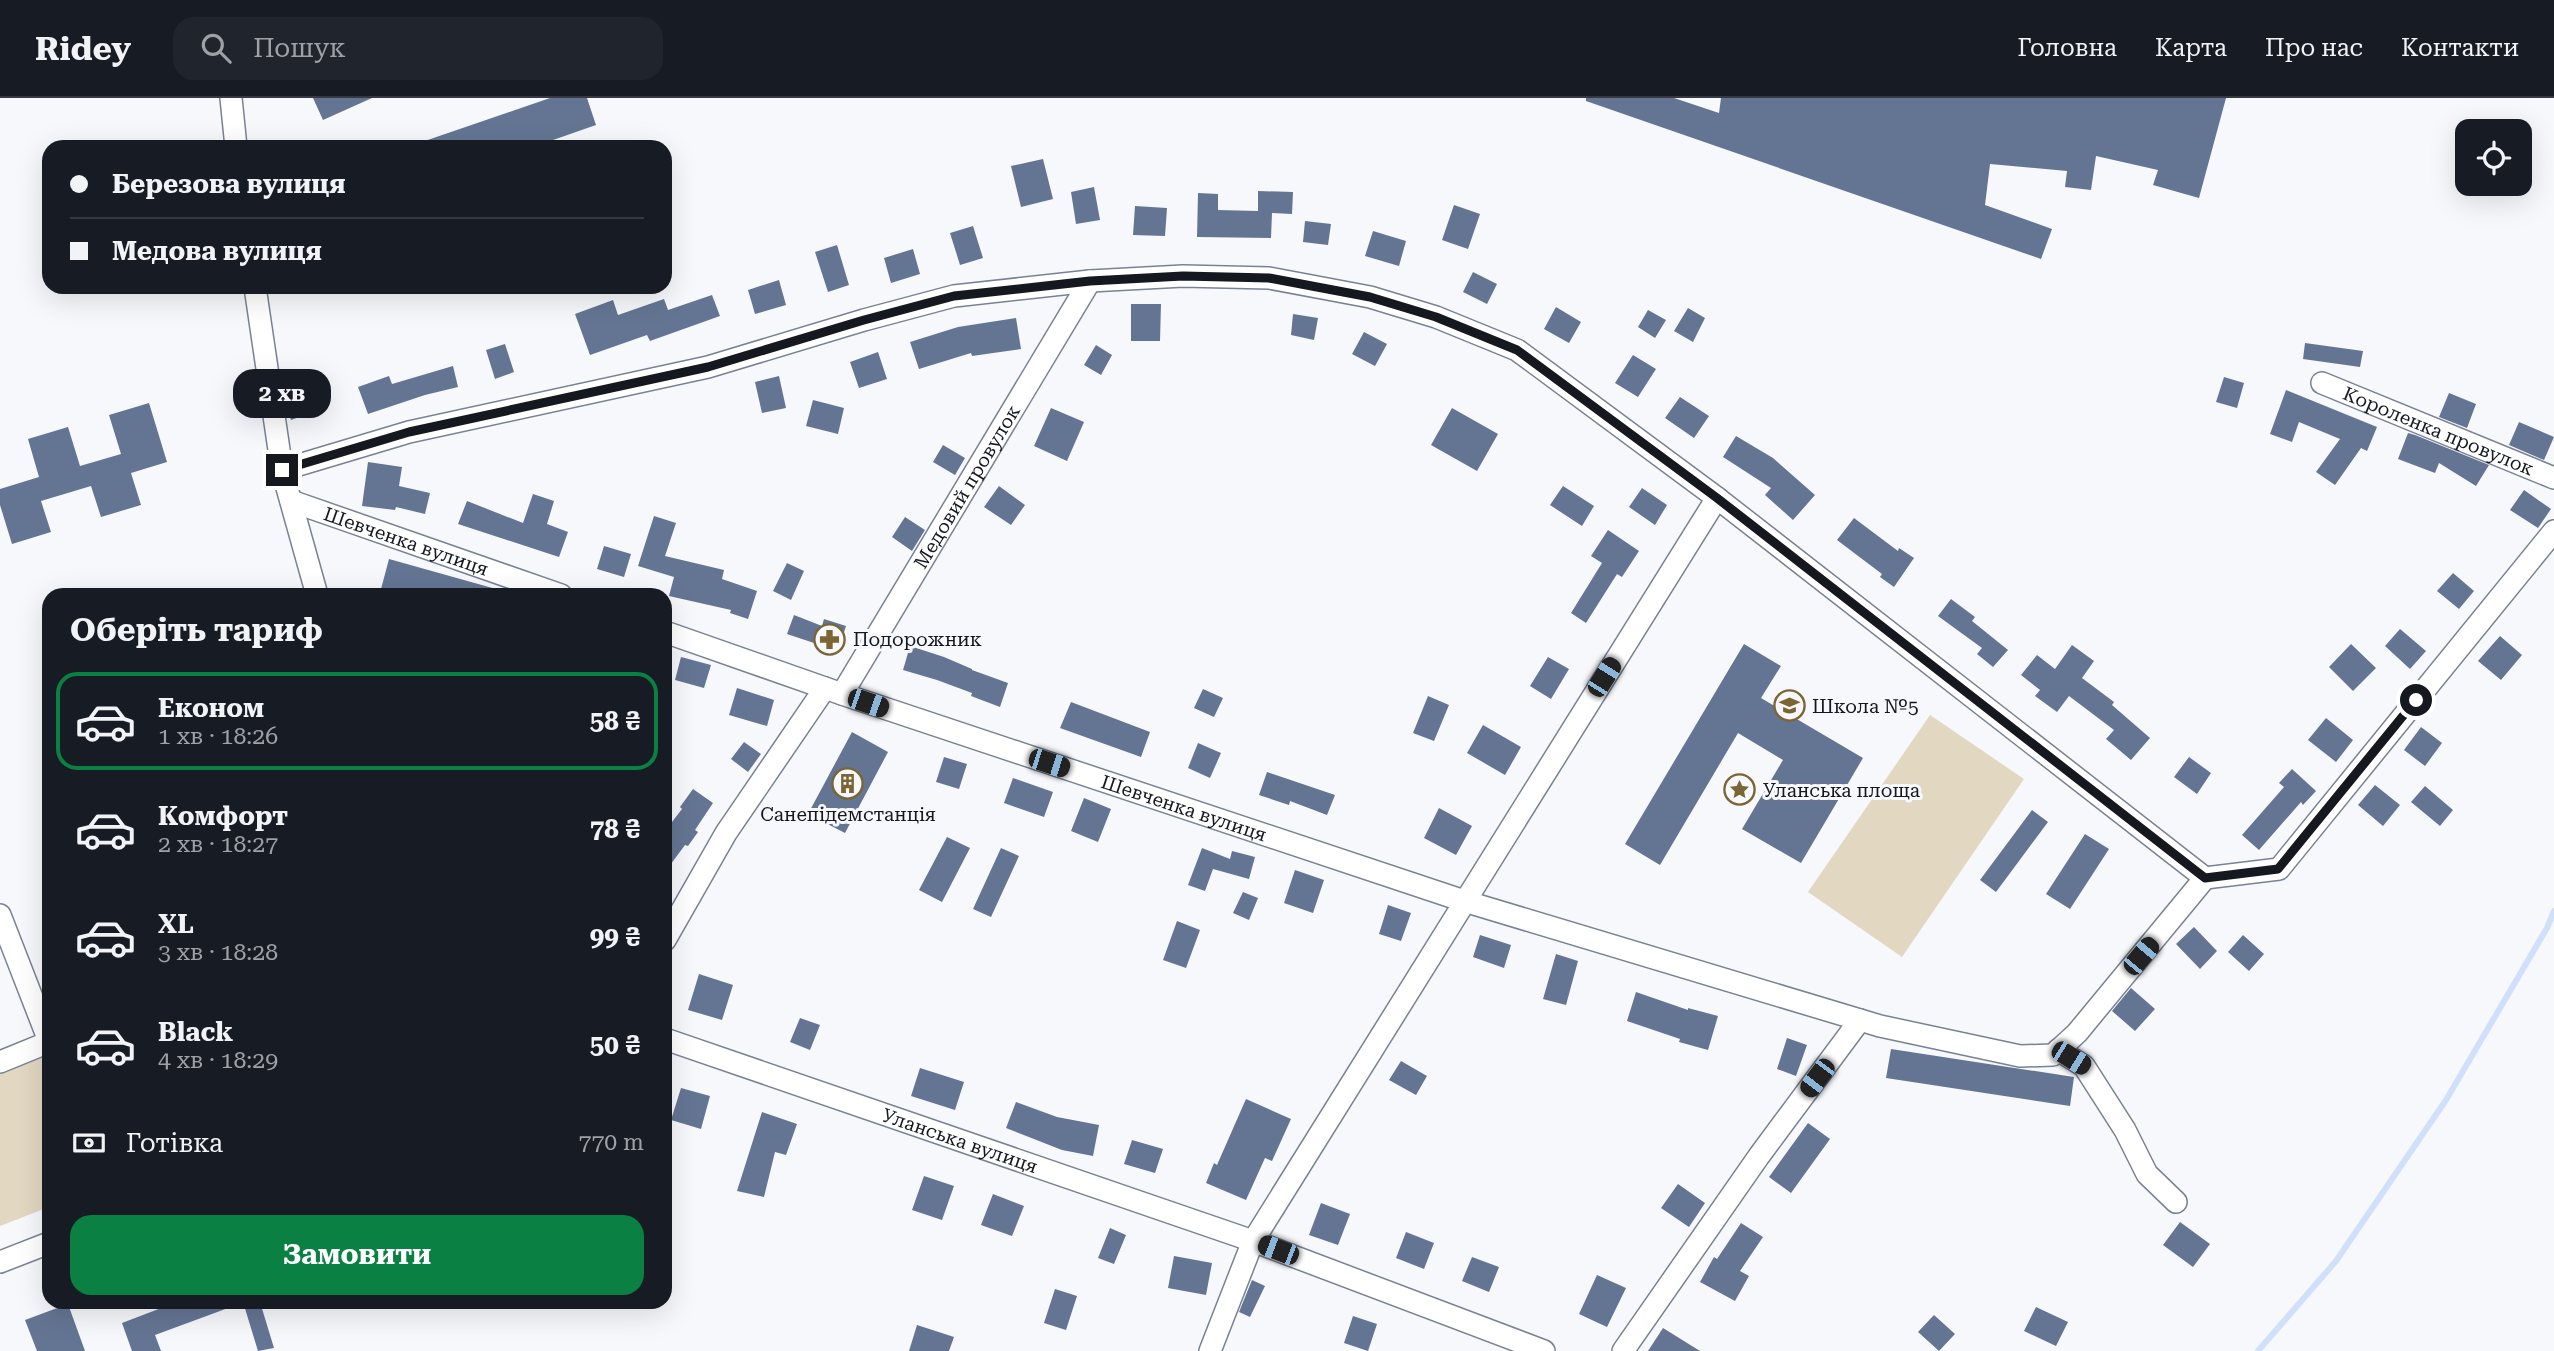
<!DOCTYPE html>
<html lang="uk">
<meta charset="utf-8">
<style>
:root{--surface:#171b24;--page:#20242c;--text:#f1f3f6;--muted:#9ea1a6;--line:#363941;--accent:#0b8043}
body{margin:0;font-family:"Roboto Serif",serif;background:var(--page);color:var(--text);height:100vh;display:flex;flex-direction:column;font-size:26px;white-space:nowrap}
*{box-sizing:border-box;margin:0}
p{font-size:23px;color:var(--muted)}
.icon{flex:none;width:38px;height:38px;fill:none;stroke:currentColor;stroke-width:2;stroke-linecap:round;stroke-linejoin:round}
.map{position:relative;flex:1;overflow:hidden}
.details{position:absolute;left:42px;top:490px;width:630px;height:721px;display:flex;flex-direction:column;background:var(--surface);border-radius:21px;box-shadow:0 7px 28px #0002}
.details>*{flex:none}
.top-card{position:absolute;left:42px;top:42px;width:630px;height:154px;border-radius:21px;box-shadow:0 7px 28px #0002;display:grid;align-content:center;height:154px;padding:0 28px;background:var(--surface)}
.buttons{position:absolute;left:2455px;top:21px;display:grid;gap:14px}
.buttons a{display:grid;place-items:center;width:77px;height:77px;border-radius:14px;background:var(--surface);box-shadow:0 7px 28px #0002;font-size:35px}
.end{position:absolute;width:32px;height:32px;margin:-16px;border:9px solid #15181f;background:#fff;box-shadow:0 0 0 4px #fff}
.from{border-radius:50%}
.bubble{position:absolute;height:49px;border-radius:21px;background:var(--surface);box-shadow:0 7px 28px #0002;font-size:23px;font-weight:700;line-height:49px;text-align:center}
.car{position:absolute;width:21px;height:42px;margin:-21px -10px;border-radius:9px;box-shadow:0 0 5px 2px #0007;background:linear-gradient(#222 24%,#8ab4d8 0 40%,#222 0 76%,#8ab4d8 0 86%,#222 0)}
.top-card b{display:flex;align-items:center;gap:24px;height:66px;font-size:26px}
.top-card b+b{border-top:2px solid var(--line)}
.top-card i{width:18px;height:18px;background:var(--text)}
ul{padding:0;list-style:none}
li{display:flex;align-items:center;gap:21px;height:98px;margin:0 14px 10px;padding:0 14px;border:4px solid transparent;border-radius:21px}
li div{flex:1}
li b{display:block;font-size:26px}
li em{font-style:normal;font-weight:700}
li.selected{border-color:var(--accent)}
li>.icon{width:63px;height:63px;stroke-width:1.5}
h2{padding:0 28px;font-size:32px;line-height:84px}
.pay{display:flex;align-items:center;gap:18px;height:77px;padding:0 28px;font-size:26px}
.pay p{margin-inline-start:auto}
.action{display:flex;gap:14px;margin-top:auto;padding:14px 28px}
.action a{flex:1;height:80px;border-radius:21px;background:var(--accent);color:#fff;font-size:28px;font-weight:700;line-height:80px;text-align:center}
header{display:flex;align-items:center;gap:42px;box-sizing:border-box;height:98px;padding:0 35px;background:var(--surface);border-bottom:2px solid var(--line)}
header strong{font-size:33px}
nav{display:flex;gap:38px;margin-inline-start:auto;font-size:24px}
.search{width:490px;height:63px;background:var(--page);display:flex;align-items:center;gap:18px;box-sizing:border-box;padding:0 24px;border-radius:21px;color:var(--muted);font-size:26px}
.map>svg:first-child{display:block}
.green{fill:#e2d7c1}
.lines{fill:none;stroke-linecap:round;stroke-linejoin:round}
.stream{stroke:#d0dffa;stroke-width:6}
.building{fill:#647593}
.street-casing{stroke:#798293;stroke-width:24}
.street{stroke:#fff;stroke-width:21}
.route{stroke:#15181f;stroke-width:9}
.labels{text-anchor:middle;stroke-width:6;stroke-linejoin:round;paint-order:stroke}
.street-label{font-size:19px;fill:#15181f;stroke:#f6f8fc}
.poi-label{font-size:19px;fill:#15181f;stroke:#f6f8fc;text-anchor:start}
</style>
<header>
<strong>Ridey</strong>
<div class="search"><svg class="icon" aria-label="search" viewBox="0 0 24 24"><circle cx="10" cy="10" r="6"/><path d="M15 15l6 6"/></svg>Пошук</div>
<nav><a>Головна</a><a>Карта</a><a>Про нас</a><a>Контакти</a></nav>
</header>
<div class="map">
<svg width="2554" height="1253" viewBox="0 0 2554 1253">
<rect width="100%" height="100%" fill="#f6f8fc"/>
<path class="green" d="M 1930,617 L 2024,681 L 1902,859 L 1808,794 Z
M 49,953 L 49,1109 L 0,1128 L 0,972 Z"/>
<g class="lines">
<path class="stream" d="M 2258,1253 L 2336,1163 L 2446,1002 L 2547,830 L 2554,813"/>
</g>
<path class="building" d="M 313,0 L 372,0 L 323,22 Z
M 550,0 L 587,0 L 596,27 L 533,49 L 416,49 L 416,46 Z
M 1586,0 L 1674,0 L 1719,15 L 1721,0 L 2226,0 L 2199,100 L 2153,87 L 2158,72 L 2096,58 L 2091,92 L 2065,89 L 2067,73 L 1990,66 L 1985,107 L 2052,131 L 2041,161 L 1586,3 Z
M 1043,61 L 1053,101 L 1021,109 L 1011,68 Z
M 1094,89 L 1100,122 L 1076,126 L 1071,94 Z
M 1258,93 L 1293,94 L 1292,116 L 1272,115 L 1271,140 L 1197,139 L 1198,95 L 1218,96 L 1218,112 L 1258,113 Z
M 1454,107 L 1480,116 L 1468,151 L 1442,142 Z
M 1135,108 L 1167,110 L 1165,138 L 1133,137 Z
M 1305,123 L 1331,126 L 1328,147 L 1303,144 Z
M 973,128 L 983,160 L 960,167 L 950,135 Z
M 1373,133 L 1406,143 L 1399,168 L 1365,158 Z
M 837,147 L 849,187 L 828,194 L 815,154 Z
M 913,151 L 920,176 L 891,185 L 884,160 Z
M 1473,174 L 1497,186 L 1487,206 L 1463,194 Z
M 779,182 L 786,207 L 755,216 L 748,192 Z
M 712,197 L 720,218 L 650,243 L 647,237 L 590,257 L 575,216 L 613,202 L 618,217 L 664,201 L 668,212 Z
M 1131,206 L 1161,206 L 1160,243 L 1131,243 Z
M 1556,209 L 1581,224 L 1569,245 L 1544,231 Z
M 1688,210 L 1705,220 L 1693,244 L 1674,233 Z
M 1648,212 L 1666,222 L 1655,240 L 1638,229 Z
M 1293,216 L 1318,220 L 1314,242 L 1291,237 Z
M 1016,220 L 1021,251 L 972,258 L 971,255 L 919,271 L 910,244 L 958,229 Z
M 1364,234 L 1387,246 L 1375,268 L 1352,256 Z
M 2305,245 L 2363,253 L 2360,269 L 2303,261 Z
M 505,246 L 514,274 L 495,281 L 486,252 Z
M 1096,247 L 1112,257 L 1101,277 L 1084,267 Z
M 878,254 L 887,281 L 859,290 L 850,264 Z
M 1633,257 L 1656,271 L 1638,299 L 1615,285 Z
M 453,268 L 458,289 L 425,297 L 368,316 L 358,289 L 389,278 L 392,286 Z
M 779,278 L 786,310 L 762,315 L 755,284 Z
M 2224,279 L 2244,285 L 2237,310 L 2216,304 Z
M 2286,292 L 2377,329 L 2367,353 L 2361,350 L 2335,387 L 2316,374 L 2340,341 L 2299,324 L 2292,344 L 2270,336 Z
M 317,294 L 322,311 L 291,322 L 285,305 Z
M 2449,295 L 2476,306 L 2467,330 L 2439,319 Z
M 1680,299 L 1709,318 L 1694,340 L 1665,320 Z
M 813,302 L 844,310 L 838,336 L 806,328 Z
M 149,305 L 167,364 L 131,375 L 141,407 L 101,419 L 91,388 L 41,403 L 51,434 L 12,446 L 0,407 L 0,391 L 39,379 L 28,341 L 68,329 L 80,368 L 121,356 L 109,317 Z
M 1051,310 L 1084,324 L 1067,363 L 1034,348 Z
M 1452,310 L 1498,336 L 1477,373 L 1431,347 Z
M 2519,324 L 2554,339 L 2544,362 L 2509,347 Z
M 2408,335 L 2415,337 L 2489,367 L 2476,388 L 2439,365 L 2435,375 L 2398,361 Z
M 1736,338 L 1773,360 L 1815,397 L 1793,422 L 1765,397 L 1771,390 L 1723,359 Z
M 943,347 L 965,360 L 955,377 L 933,364 Z
M 368,364 L 402,369 L 399,388 L 430,395 L 425,416 L 396,409 L 395,412 L 362,408 Z
M 999,388 L 1025,407 L 1011,427 L 984,409 Z
M 1563,388 L 1594,408 L 1582,428 L 1550,407 Z
M 1642,390 L 1667,407 L 1655,427 L 1629,409 Z
M 2524,392 L 2551,411 L 2538,430 L 2510,412 Z
M 533,396 L 554,403 L 547,426 L 568,434 L 559,459 L 458,426 L 467,403 L 523,425 Z
M 654,418 L 676,425 L 665,458 L 724,472 L 722,481 L 757,493 L 748,521 L 730,515 L 731,512 L 669,498 L 674,479 L 638,468 Z
M 905,419 L 925,432 L 912,453 L 892,439 Z
M 1854,420 L 1898,453 L 1899,450 L 1914,460 L 1894,489 L 1880,479 L 1882,476 L 1837,442 Z
M 1608,432 L 1639,453 L 1622,479 L 1617,476 L 1586,525 L 1571,515 L 1602,465 L 1591,458 Z
M 604,448 L 631,456 L 624,479 L 597,471 Z
M 389,461 L 496,491 L 495,497 L 405,497 L 381,491 Z
M 787,465 L 804,473 L 791,502 L 773,493 Z
M 2453,475 L 2474,493 L 2459,511 L 2437,493 Z
M 1951,501 L 1975,519 L 1972,523 L 2008,552 L 1993,569 L 1977,556 L 1982,550 L 1938,518 Z
M 794,517 L 822,528 L 824,521 L 846,528 L 838,553 L 787,536 Z
M 2400,531 L 2426,553 L 2410,571 L 2385,548 Z
M 2500,538 L 2522,557 L 2501,582 L 2478,563 Z
M 1744,546 L 1781,568 L 1761,600 L 1863,660 L 1801,765 L 1742,731 L 1783,662 L 1738,635 L 1660,767 L 1625,746 Z
M 2351,546 L 2376,570 L 2353,593 L 2329,569 Z
M 2072,547 L 2094,563 L 2082,580 L 2114,604 L 2112,607 L 2150,640 L 2131,662 L 2106,641 L 2114,632 L 2069,598 L 2057,614 L 2035,598 L 2040,592 L 2021,577 L 2037,557 L 2055,571 Z
M 910,548 L 944,559 L 972,571 L 972,572 L 1008,585 L 1000,609 L 971,598 L 972,595 L 937,582 L 903,572 Z
M 681,559 L 711,567 L 704,590 L 675,582 Z
M 1548,559 L 1569,571 L 1551,601 L 1530,588 Z
M 737,590 L 774,602 L 767,628 L 729,617 Z
M 1203,591 L 1223,600 L 1214,619 L 1194,610 Z
M 1428,598 L 1449,607 L 1434,643 L 1413,635 Z
M 1071,604 L 1150,634 L 1141,659 L 1060,630 Z
M 2326,620 L 2353,642 L 2336,664 L 2308,642 Z
M 1483,627 L 1521,649 L 1505,677 L 1467,655 Z
M 2421,629 L 2442,645 L 2425,668 L 2404,652 Z
M 852,634 L 888,654 L 845,735 L 808,716 Z
M 744,644 L 761,656 L 748,674 L 731,661 Z
M 1198,645 L 1221,655 L 1210,680 L 1188,670 Z
M 944,659 L 967,666 L 959,691 L 936,684 Z
M 2189,659 L 2211,675 L 2197,696 L 2174,679 Z
M 2292,671 L 2316,693 L 2303,707 L 2301,704 L 2259,752 L 2242,737 L 2284,689 L 2279,685 Z
M 1267,674 L 1335,697 L 1327,717 L 1290,703 L 1289,707 L 1259,697 Z
M 1013,680 L 1053,694 L 1044,719 L 1004,705 Z
M 2375,687 L 2400,707 L 2383,728 L 2358,707 Z
M 2425,688 L 2453,712 L 2440,728 L 2411,704 Z
M 693,691 L 713,705 L 695,732 L 698,734 L 688,748 L 685,747 L 665,774 L 665,733 L 682,711 L 680,709 Z
M 1084,700 L 1111,711 L 1098,744 L 1071,733 Z
M 1439,710 L 1472,728 L 1456,757 L 1424,740 Z
M 2032,712 L 2048,724 L 1996,794 L 1980,782 Z
M 2085,736 L 2109,751 L 2070,811 L 2046,796 Z
M 947,739 L 970,750 L 942,804 L 919,792 Z
M 1001,750 L 1019,758 L 991,819 L 973,811 Z
M 1202,750 L 1230,761 L 1232,753 L 1255,759 L 1249,781 L 1213,771 L 1205,793 L 1188,787 Z
M 1295,772 L 1324,782 L 1313,815 L 1284,805 Z
M 1243,794 L 1258,800 L 1249,822 L 1233,815 Z
M 1388,807 L 1411,815 L 1401,843 L 1379,836 Z
M 1177,823 L 1200,832 L 1186,870 L 1163,862 Z
M 2194,829 L 2217,853 L 2200,871 L 2176,846 Z
M 1480,837 L 1511,847 L 1504,870 L 1473,859 Z
M 2243,837 L 2264,856 L 2249,873 L 2228,854 Z
M 1556,856 L 1578,863 L 1566,907 L 1543,901 Z
M 699,876 L 733,887 L 722,922 L 688,912 Z
M 2131,890 L 2155,911 L 2135,933 L 2112,913 Z
M 1636,894 L 1688,912 L 1688,910 L 1718,918 L 1708,952 L 1679,944 L 1680,941 L 1627,923 Z
M 800,920 L 820,927 L 810,952 L 790,944 Z
M 1787,940 L 1807,947 L 1796,978 L 1777,971 Z
M 1891,951 L 2074,979 L 2070,1008 L 1886,980 Z
M 1401,963 L 1427,978 L 1416,997 L 1389,982 Z
M 920,970 L 964,984 L 955,1012 L 911,998 Z
M 681,990 L 710,998 L 701,1031 L 671,1022 Z
M 1246,1001 L 1291,1021 L 1272,1063 L 1265,1060 L 1246,1102 L 1206,1085 L 1214,1065 L 1217,1067 Z
M 1016,1004 L 1057,1019 L 1099,1027 L 1093,1058 L 1062,1052 L 1006,1030 Z
M 762,1014 L 797,1026 L 786,1057 L 775,1054 L 764,1099 L 737,1093 Z
M 1808,1025 L 1830,1041 L 1791,1095 L 1769,1079 Z
M 1132,1042 L 1163,1051 L 1155,1075 L 1124,1066 Z
M 924,1078 L 954,1088 L 942,1122 L 912,1112 Z
M 1678,1086 L 1705,1105 L 1689,1129 L 1661,1110 Z
M 993,1096 L 1024,1108 L 1012,1138 L 981,1127 Z
M 1321,1105 L 1350,1116 L 1338,1147 L 1309,1137 Z
M 2180,1124 L 2210,1146 L 2193,1169 L 2163,1147 Z
M 1741,1125 L 1763,1139 L 1740,1173 L 1749,1178 L 1735,1203 L 1700,1184 L 1714,1159 L 1717,1161 Z
M 1110,1130 L 1126,1137 L 1114,1166 L 1098,1160 Z
M 1406,1134 L 1434,1145 L 1424,1171 L 1396,1160 Z
M 1174,1158 L 1212,1165 L 1206,1197 L 1168,1190 Z
M 1472,1159 L 1499,1169 L 1489,1194 L 1462,1183 Z
M 1597,1177 L 1626,1190 L 1607,1229 L 1579,1216 Z
M 1252,1182 L 1265,1188 L 1250,1219 L 1239,1214 Z
M 1055,1191 L 1077,1198 L 1066,1232 L 1044,1225 Z
M 177,1204 L 239,1204 L 239,1206 L 155,1237 L 161,1253 L 132,1253 L 122,1225 Z
M 243,1204 L 260,1204 L 274,1250 L 258,1253 Z
M 68,1206 L 85,1253 L 37,1253 L 25,1222 Z
M 2036,1209 L 2068,1224 L 2056,1248 L 2024,1233 Z
M 1934,1217 L 1955,1236 L 1939,1253 L 1918,1234 Z
M 1353,1218 L 1377,1226 L 1368,1253 L 1344,1245 Z
M 917,1227 L 954,1239 L 949,1253 L 909,1253 Z
M 1663,1230 L 1700,1253 L 1648,1253 Z"/>
<g class="lines">
<defs>
<g id="street">
<path d="M 231,0 L 236,49"/>
<path d="M 255,189 L 282,372 L 317,497"/>
<path id="s1" d="M 2322,285 L 2554,380"/>
<path d="M 282,372 L 409,334 L 708,269 L 864,222 L 954,198 L 1090,183 L 1183,178 L 1269,180 L 1370,199 L 1436,219 L 1517,252 L 1717,400 L 2205,780"/>
<path id="s2" d="M 291,403 L 561,497"/>
<path id="s3" d="M 665,534 L 842,596 L 1464,803 L 1880,928 L 2020,958 L 2053,957 L 2077,935 L 2205,780"/>
<path id="s4" d="M 842,596 L 1090,183"/>
<path d="M 2205,780 L 2279,771 L 2554,433"/>
<path d="M 0,817 L 49,943"/>
<path d="M 665,842 L 726,735 L 825,590"/>
<path id="s5" d="M 665,941 L 1253,1143 L 1544,1253"/>
<path d="M 2058,952 L 2084,968 L 2125,1032 L 2147,1076 L 2176,1104"/>
<path d="M 0,964 L 49,944"/>
<path d="M 0,1164 L 49,1145"/>
<path d="M 1210,1253 L 1253,1143 L 1717,400"/>
<path d="M 1623,1253 L 1759,1058 L 1860,922"/>
</g>
</defs>
<use href="#street" class="street-casing"/>
<use href="#street" class="street"/>
</g>
<g class="lines">
<path class="route" d="M 282,372 L 409,334 L 708,269 L 864,222 L 954,198 L 1090,183 L 1183,178 L 1269,180 L 1370,199 L 1436,219 L 1517,252 L 1717,400 L 2205,780 L 2278,771 L 2416,602"/>
</g>
<defs>
<symbol id="pharmacy-ring" viewBox="-11 -11 22 22"><circle r="9.5" fill="#f6f8fc" stroke="#7c6535" stroke-width="1.5"/><path d="M-2-6h4v4h4v4h-4v4h-4v-4h-4v-4h4Z" fill="#7c6535"/></symbol>
<symbol id="school-ring" viewBox="-11 -11 22 22"><circle r="9.5" fill="#f6f8fc" stroke="#7c6535" stroke-width="1.5"/><path d="M0-5L7-2L0 1L-7-2ZM-4 1L0 2.5L4 1V4Q0 6-4 4Z" fill="#7c6535"/></symbol>
<symbol id="building-ring" viewBox="-11 -11 22 22"><circle r="9.5" fill="#f6f8fc" stroke="#7c6535" stroke-width="1.5"/><path d="M-4-6H4V6H1V3H-1V6H-4ZM-2.5-4.3h1.7v1.8h-1.7ZM.8-4.3h1.7v1.8H.8ZM-2.5-1h1.7V.8h-1.7ZM.8-1h1.7V.8H.8Z" fill="#7c6535"/></symbol>
<symbol id="sight-ring" viewBox="-11 -11 22 22"><circle r="9.5" fill="#f6f8fc" stroke="#7c6535" stroke-width="1.5"/><path d="M0-6L1.8-2.2L6-1.7L2.9 1.2L3.7 5.4L0 3.3L-3.7 5.4L-2.9 1.2L-6-1.7L-1.8-2.2Z" fill="#7c6535"/></symbol>
</defs>
<g fill-rule="evenodd">
<use href="#pharmacy-ring" x="812" y="524" width="35" height="35"/>
<use href="#school-ring" x="1772" y="590" width="35" height="35"/>
<use href="#building-ring" x="830" y="668" width="35" height="35"/>
<use href="#sight-ring" x="1722" y="674" width="35" height="35"/>
</g>
<g class="labels">
<g class="street-label">
<text dy="7" stroke="none"><textPath href="#s1" startOffset="126">Короленка провулок</textPath></text>
<text dy="7" stroke="none"><textPath href="#s4" startOffset="242">Медовий провулок</textPath></text>
<text dy="7" stroke="none"><textPath href="#s2" startOffset="122">Шевченка вулиця</textPath></text>
<text dy="7" stroke="none"><textPath href="#s3" startOffset="548">Шевченка вулиця</textPath></text>
<text dy="7" stroke="none"><textPath href="#s5" startOffset="312">Уланська вулиця</textPath></text>
</g>
<g class="poi-label">
<text x="853" y="548">Подорожник</text>
<text x="1812" y="615">Школа №5</text>
<text x="1763" y="699">Уланська площа</text>
<text x="848" y="723" text-anchor="middle">Санепідемстанція</text>
</g>
</g>
</svg>
<div class="buttons">
<a><svg class="icon" aria-label="locate" viewBox="0 0 24 24"><circle cx="12" cy="12" r="6"/><path d="M12 2v4M12 18v4M2 12h4M18 12h4"/></svg></a>
</div>
<i class="end from" style="left:2416px;top:602px"></i>
<i class="end" style="left:282px;top:372px"></i>
<div class="bubble" style="left:233px;top:271px;width:98px">2 хв</div>
<i class="car" style="left:1604px;top:579px;rotate:32deg"></i>
<i class="car" style="left:868px;top:605px;rotate:109deg"></i>
<i class="car" style="left:1049px;top:665px;rotate:108deg"></i>
<i class="car" style="left:2141px;top:858px;rotate:40deg"></i>
<i class="car" style="left:2071px;top:960px;rotate:122deg"></i>
<i class="car" style="left:1817px;top:980px;rotate:217deg"></i>
<i class="car" style="left:1278px;top:1152px;rotate:291deg"></i>
<div class="top-card">
<b><i class="from"></i>Березова вулиця</b>
<b><i></i>Медова вулиця</b>
</div>
<section class="details">
<h2>Оберіть тариф</h2>
<ul>
<li class="selected"><svg class="icon" aria-label="car" viewBox="0 0 24 24"><path d="M5 17H2v-5l4-1 3-4h7l3 4 3 1v5h-3M9 17h6M6 11h13"/><circle cx="7" cy="17" r="2"/><circle cx="17" cy="17" r="2"/></svg><div><b>Економ</b><p>1 хв · 18:26</p></div><em>58 ₴</em></li>
<li><svg class="icon" aria-label="car" viewBox="0 0 24 24"><path d="M5 17H2v-5l4-1 3-4h7l3 4 3 1v5h-3M9 17h6M6 11h13"/><circle cx="7" cy="17" r="2"/><circle cx="17" cy="17" r="2"/></svg><div><b>Комфорт</b><p>2 хв · 18:27</p></div><em>78 ₴</em></li>
<li><svg class="icon" aria-label="car" viewBox="0 0 24 24"><path d="M5 17H2v-5l4-1 3-4h7l3 4 3 1v5h-3M9 17h6M6 11h13"/><circle cx="7" cy="17" r="2"/><circle cx="17" cy="17" r="2"/></svg><div><b>XL</b><p>3 хв · 18:28</p></div><em>99 ₴</em></li>
<li><svg class="icon" aria-label="car" viewBox="0 0 24 24"><path d="M5 17H2v-5l4-1 3-4h7l3 4 3 1v5h-3M9 17h6M6 11h13"/><circle cx="7" cy="17" r="2"/><circle cx="17" cy="17" r="2"/></svg><div><b>Black</b><p>4 хв · 18:29</p></div><em>50 ₴</em></li>
</ul>
<div class="pay"><svg class="icon" aria-label="cash" viewBox="0 0 24 24"><path d="M3 7h18v10H3z"/><circle cx="12" cy="12" r="2"/></svg>Готівка<p>770 m</p></div>
<div class="action"><a>Замовити</a></div>
</section>
</div>
